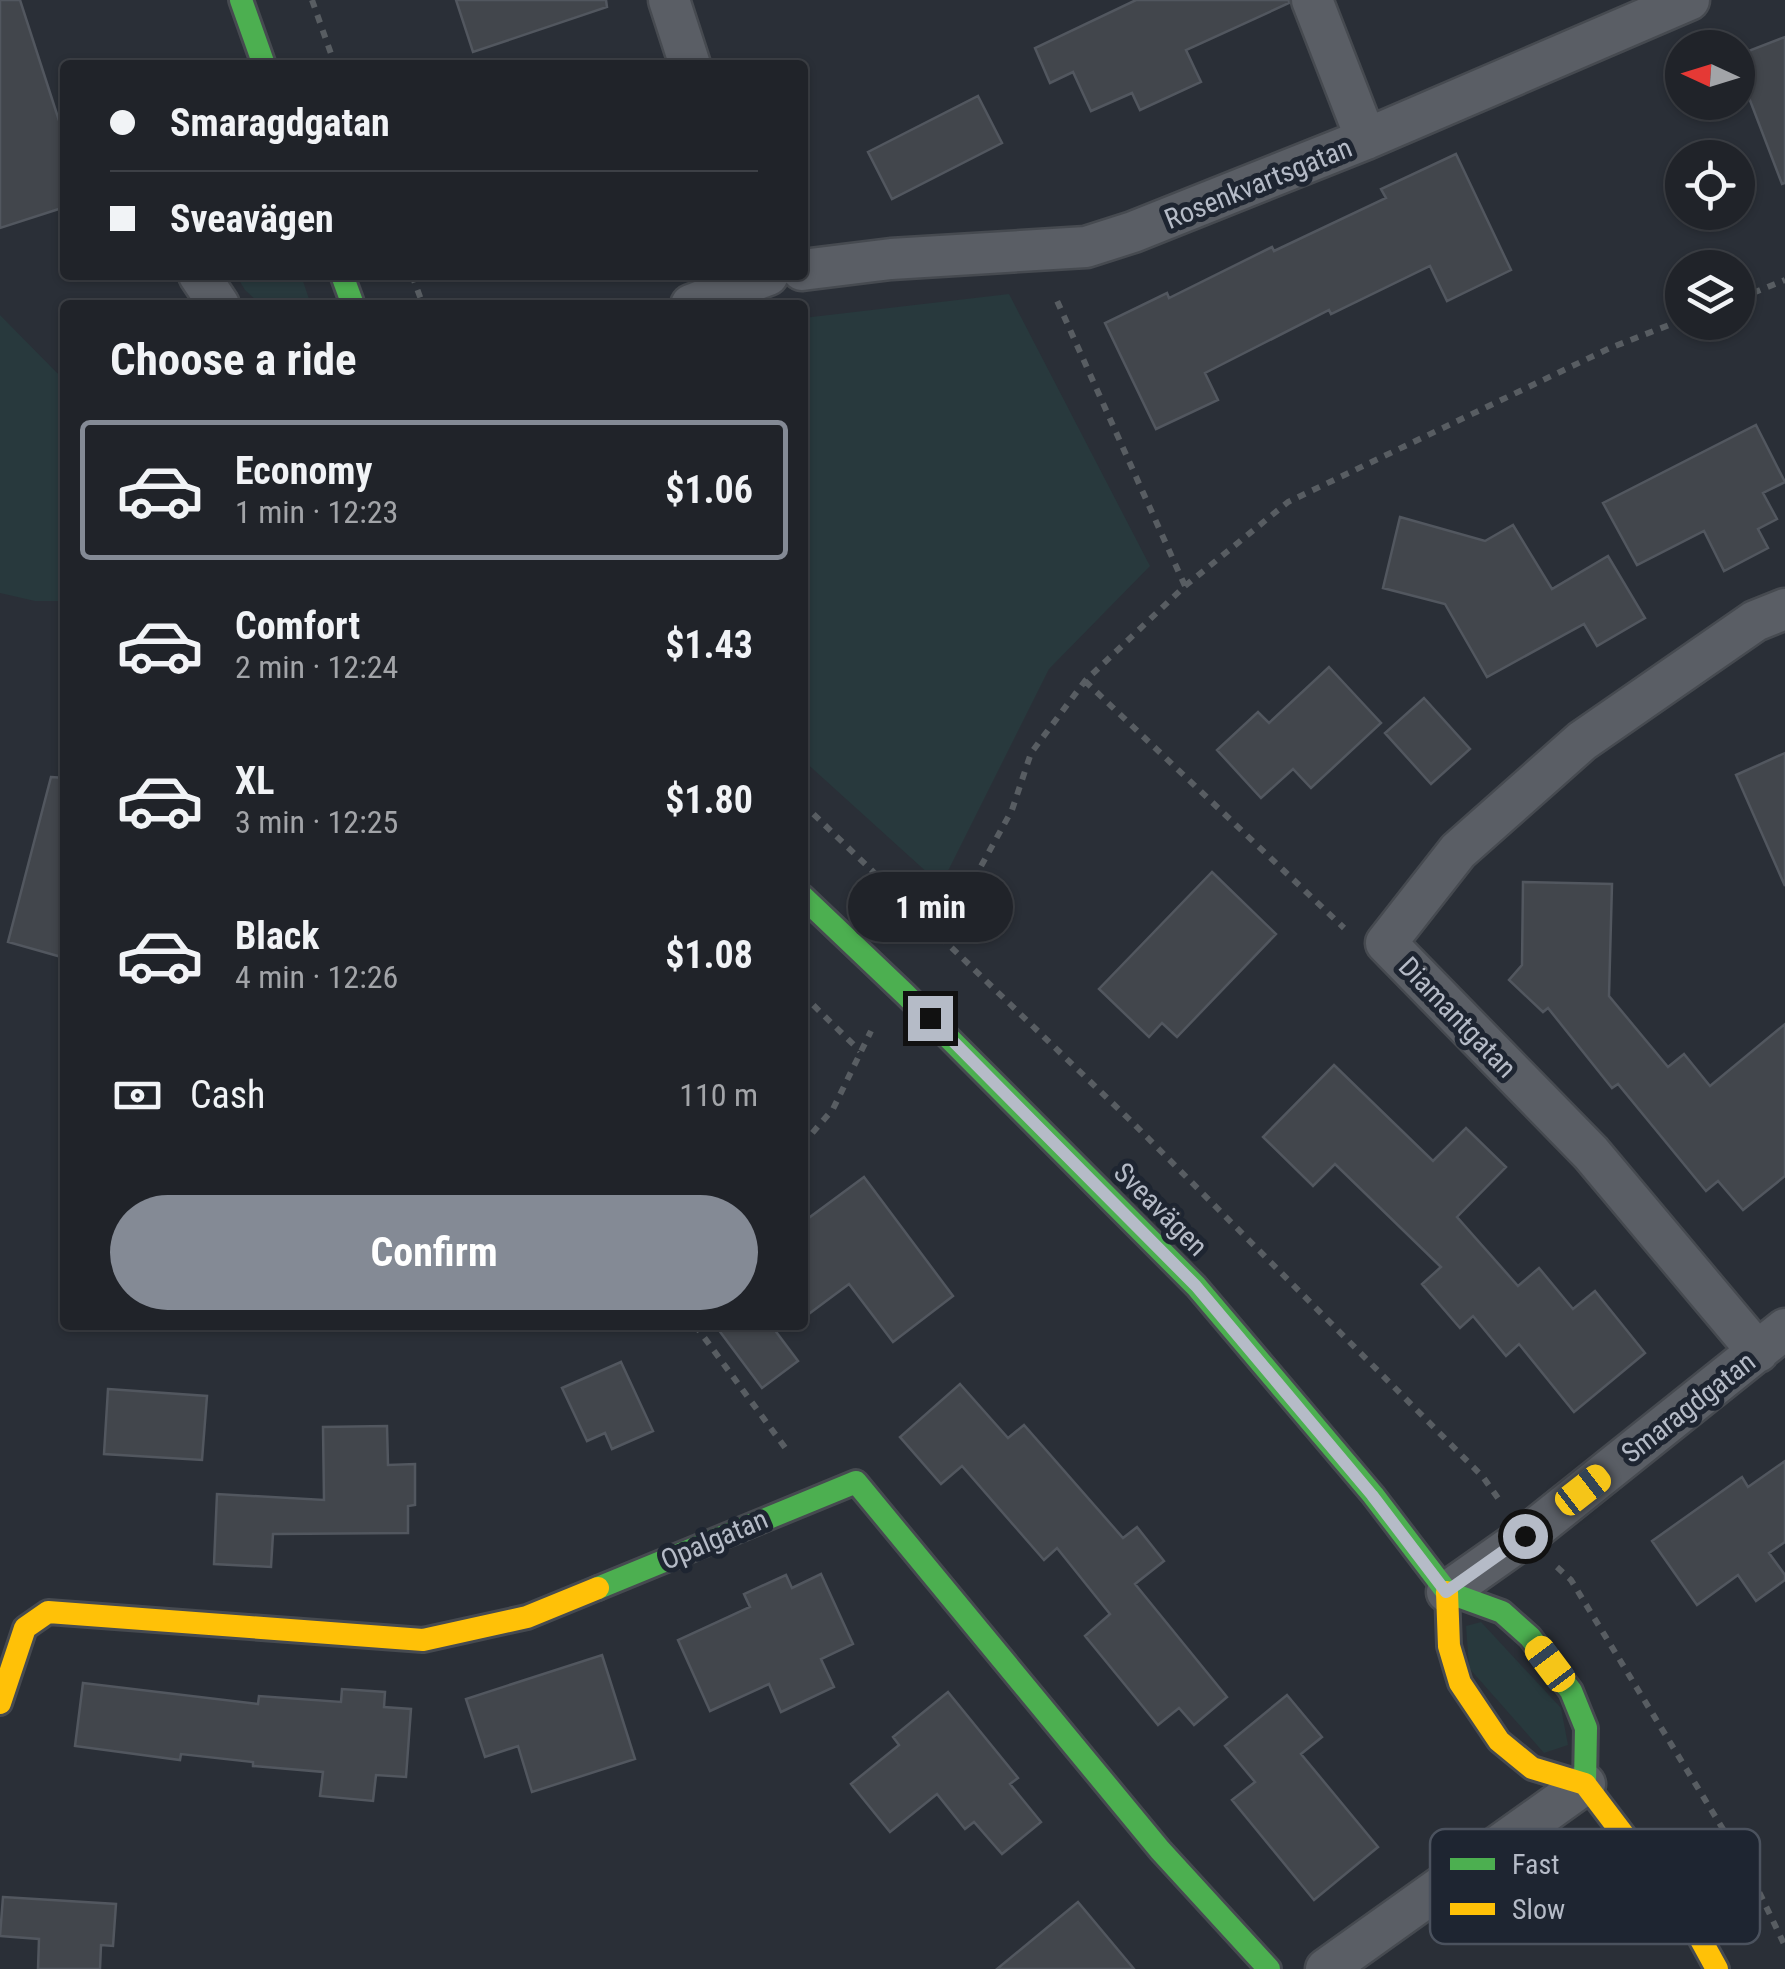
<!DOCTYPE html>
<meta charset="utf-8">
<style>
:root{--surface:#202329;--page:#2d2f35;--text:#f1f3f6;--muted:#a2a4a8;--line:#3d4046;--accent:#848a95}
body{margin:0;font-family:"Roboto Condensed",sans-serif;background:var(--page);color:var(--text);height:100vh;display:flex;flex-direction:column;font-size:38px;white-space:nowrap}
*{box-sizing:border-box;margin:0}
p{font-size:32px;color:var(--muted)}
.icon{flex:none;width:55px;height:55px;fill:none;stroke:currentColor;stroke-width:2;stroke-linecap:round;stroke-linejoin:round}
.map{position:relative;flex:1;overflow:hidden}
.details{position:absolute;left:60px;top:300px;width:748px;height:1030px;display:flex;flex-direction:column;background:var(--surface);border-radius:10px;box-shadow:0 2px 8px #0004,0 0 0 2px var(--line)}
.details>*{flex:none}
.guide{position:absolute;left:60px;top:60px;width:748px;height:220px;border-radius:10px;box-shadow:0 2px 8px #0004,0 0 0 2px var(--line);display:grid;align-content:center;height:220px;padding:0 50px;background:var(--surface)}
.needle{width:65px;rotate:274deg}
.fabs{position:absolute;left:1665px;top:30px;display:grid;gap:20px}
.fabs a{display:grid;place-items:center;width:90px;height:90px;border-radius:50%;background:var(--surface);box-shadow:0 2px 8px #0004,0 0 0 2px var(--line);font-size:50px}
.end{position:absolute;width:45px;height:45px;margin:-22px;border:12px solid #b5bbc7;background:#111;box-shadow:0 0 0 5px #111}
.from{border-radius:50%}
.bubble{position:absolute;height:70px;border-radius:35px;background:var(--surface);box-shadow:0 2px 8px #0004,0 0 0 2px var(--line);font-size:32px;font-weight:700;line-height:70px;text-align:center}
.car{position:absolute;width:30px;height:60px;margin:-30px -15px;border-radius:12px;box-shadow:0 0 8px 2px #0007;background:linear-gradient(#f5c518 24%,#345 0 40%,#f5c518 0 76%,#345 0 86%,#f5c518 0)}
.guide b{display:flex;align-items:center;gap:35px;height:95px;font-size:38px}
.guide b+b{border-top:2px solid var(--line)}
.guide i{width:25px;height:25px;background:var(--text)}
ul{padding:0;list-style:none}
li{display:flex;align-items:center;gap:30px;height:140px;margin:0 20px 15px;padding:0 30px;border:5px solid transparent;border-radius:10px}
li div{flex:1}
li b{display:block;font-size:38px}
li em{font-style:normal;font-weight:700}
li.active{border-color:var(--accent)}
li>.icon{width:90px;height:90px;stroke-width:1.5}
h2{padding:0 50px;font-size:45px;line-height:120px}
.pay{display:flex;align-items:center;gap:25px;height:110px;padding:0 50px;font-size:38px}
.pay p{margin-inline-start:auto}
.primary-button{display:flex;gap:20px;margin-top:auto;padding:20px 50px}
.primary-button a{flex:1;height:115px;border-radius:60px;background:var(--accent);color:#fff;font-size:40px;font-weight:700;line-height:115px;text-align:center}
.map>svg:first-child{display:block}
.green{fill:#28393d}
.building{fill:#42464c;stroke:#52575f;stroke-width:2.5}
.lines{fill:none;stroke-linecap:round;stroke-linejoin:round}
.street-casing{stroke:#464a50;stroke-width:45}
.fast-casing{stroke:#464a50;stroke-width:28}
.slow-casing{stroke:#464a50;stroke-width:28}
.path{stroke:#585d62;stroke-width:6;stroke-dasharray:8 8;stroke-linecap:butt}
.street{stroke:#5a5e65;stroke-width:40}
.fast{stroke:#4caf50;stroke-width:22}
.slow{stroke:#ffc107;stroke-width:22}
.route{stroke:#b5bbc7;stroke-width:12}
.labels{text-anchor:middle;stroke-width:10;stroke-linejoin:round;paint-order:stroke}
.street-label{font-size:28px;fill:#b5bbc7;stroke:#1e2531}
.key{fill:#1e2531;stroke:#4b525e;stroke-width:2.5}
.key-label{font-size:28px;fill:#b5bbc7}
</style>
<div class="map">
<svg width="1785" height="1969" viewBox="0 0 1785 1969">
<rect width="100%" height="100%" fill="#2a2f37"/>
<path class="green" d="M 236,275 L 301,275 L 311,305 L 261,305 L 245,290 Z
M 1009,294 L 1150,566 L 1049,669 L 941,885 L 803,760 L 803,318 Z
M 0,315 L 65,381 L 65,601 L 35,601 L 0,593 Z
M 1481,1622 L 1561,1708 L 1568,1745 L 1544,1753 L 1469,1668 L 1466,1626 Z"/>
<path class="building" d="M 0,0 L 20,0 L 65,139 L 65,207 L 0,228 Z
M 456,0 L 606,0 L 607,7 L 473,52 Z
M 1136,0 L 1289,0 L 1289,3 L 1186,50 L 1201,82 L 1140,110 L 1132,93 L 1091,111 L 1073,72 L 1050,83 L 1035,48 Z
M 1785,37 L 1785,183 L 1782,184 L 1738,69 L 1738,55 Z
M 978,96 L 1002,143 L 892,199 L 868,152 Z
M 1456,154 L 1511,270 L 1447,301 L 1430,266 L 1331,314 L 1329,310 L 1205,373 L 1218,400 L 1156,429 L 1105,323 L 1167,293 L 1169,298 L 1272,247 L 1274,251 L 1386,198 L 1381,189 Z
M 1756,425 L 1785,482 L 1763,493 L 1777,519 L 1758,529 L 1768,548 L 1724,571 L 1704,531 L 1637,565 L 1603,503 Z
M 1400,517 L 1485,541 L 1513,525 L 1552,589 L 1608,556 L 1645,618 L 1597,646 L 1584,624 L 1487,677 L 1445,604 L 1383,588 Z
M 1329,667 L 1381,723 L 1311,788 L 1293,769 L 1261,798 L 1217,750 L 1258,712 L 1269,723 Z
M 1424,698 L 1470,749 L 1431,784 L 1385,733 Z
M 1785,753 L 1785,886 L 1736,775 Z
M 51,777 L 65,778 L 65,958 L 8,942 Z
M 1212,872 L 1276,934 L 1177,1037 L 1162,1023 L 1149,1037 L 1099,989 Z
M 1523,882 L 1612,884 L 1609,996 L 1668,1067 L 1684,1054 L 1710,1086 L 1785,1024 L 1785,1176 L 1743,1210 L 1718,1181 L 1706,1191 L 1618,1084 L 1612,1088 L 1548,1008 L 1543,1012 L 1509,980 L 1522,965 Z
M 1334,1065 L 1433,1161 L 1466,1128 L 1506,1167 L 1457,1217 L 1518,1286 L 1539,1268 L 1573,1309 L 1595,1291 L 1645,1353 L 1574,1412 L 1519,1344 L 1506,1356 L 1473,1316 L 1460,1328 L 1422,1284 L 1441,1267 L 1335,1164 L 1313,1186 L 1263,1137 Z
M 864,1177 L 953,1296 L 893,1342 L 849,1284 L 802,1319 L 802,1223 Z
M 715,1325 L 771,1325 L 798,1361 L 762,1388 Z
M 621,1362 L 653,1431 L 612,1449 L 605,1433 L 587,1441 L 562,1388 Z
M 960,1384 L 1008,1438 L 1024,1425 L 1123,1538 L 1137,1527 L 1164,1561 L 1135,1584 L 1227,1697 L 1194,1725 L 1179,1708 L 1158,1725 L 1085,1636 L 1110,1614 L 1057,1548 L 1044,1560 L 962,1466 L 941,1484 L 900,1437 Z
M 108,1389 L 207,1396 L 202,1460 L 104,1454 Z
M 387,1426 L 388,1465 L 415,1464 L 415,1505 L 408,1506 L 408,1533 L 273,1534 L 271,1567 L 214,1564 L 217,1494 L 324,1500 L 323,1427 Z
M 1785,1461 L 1785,1542 L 1769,1553 L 1785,1575 L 1785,1580 L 1756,1601 L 1738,1575 L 1697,1605 L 1652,1541 L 1742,1477 L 1748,1487 Z
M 821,1574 L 853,1644 L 821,1659 L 834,1687 L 781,1712 L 769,1684 L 710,1711 L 678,1640 L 750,1607 L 744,1594 L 786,1575 L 792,1588 Z
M 602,1655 L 635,1759 L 532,1792 L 518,1746 L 485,1757 L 466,1699 Z
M 83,1683 L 258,1704 L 259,1696 L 341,1702 L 342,1689 L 385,1692 L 384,1707 L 411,1709 L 406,1777 L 376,1775 L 373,1801 L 320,1796 L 323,1772 L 253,1766 L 253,1762 L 181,1754 L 180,1760 L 75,1746 Z
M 948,1692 L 1018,1778 L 1010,1784 L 1041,1822 L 1002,1854 L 974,1822 L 965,1829 L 937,1794 L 890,1832 L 851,1784 L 899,1745 L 893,1737 Z
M 1287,1695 L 1322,1737 L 1301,1754 L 1378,1847 L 1314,1900 L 1232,1800 L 1255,1782 L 1225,1746 Z
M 3,1897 L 116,1904 L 113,1946 L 101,1945 L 100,1969 L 38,1969 L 39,1939 L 0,1936 Z
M 1078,1902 L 1134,1969 L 997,1969 Z"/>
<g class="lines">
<defs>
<path id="street" d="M 669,0 L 690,65
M 1312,0 L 1366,139
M 802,270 L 891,259 L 1086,247 L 1133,232 L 1366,139 L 1689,0
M 199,275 L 219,305
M 691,305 L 768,275
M 1758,1352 L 1591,1153 L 1386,943 L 1458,851 L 1582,741 L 1755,621 L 1785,609
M 1447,1592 L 1525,1537 L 1785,1329
M 1326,1969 L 1585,1784"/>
<path id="fast" d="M 241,0 L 264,65
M 342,275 L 353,305
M 802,896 L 905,994 L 1196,1286 L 1373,1495 L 1447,1592 L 1502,1612 L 1530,1637 L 1571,1691 L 1586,1728 L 1585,1784
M 598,1588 L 856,1482 L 1160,1850 L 1269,1969"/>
<path id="slow" d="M 1447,1592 L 1449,1646 L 1460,1683 L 1499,1741 L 1532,1768 L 1585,1784 L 1695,1929 L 1717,1969
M 0,1703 L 25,1628 L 48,1612 L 423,1640 L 527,1617 L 598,1588"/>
</defs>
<use href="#street" class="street-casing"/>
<use href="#fast" class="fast-casing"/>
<use href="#slow" class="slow-casing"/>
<path class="path" d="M 312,0 L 335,65
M 412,275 L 423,305
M 1738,299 L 1785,280
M 1185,586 L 1288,502 L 1610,348 L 1682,320
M 1085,681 L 1344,928
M 802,803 L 1133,1123 L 1483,1477 L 1500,1501
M 930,927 L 975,877 L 1012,810 L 1031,753 L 1085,681 L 1185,586 L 1054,294
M 802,994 L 860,1051
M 802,1145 L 833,1109 L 871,1031
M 695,1325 L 789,1453
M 1557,1567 L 1571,1580 L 1751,1875 L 1785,1946"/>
<use href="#street" class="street"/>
<use href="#fast" class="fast"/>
<use href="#slow" class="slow"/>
</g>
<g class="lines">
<path class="route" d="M 930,1018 L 1196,1286 L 1372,1495 L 1446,1592 L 1525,1536"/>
</g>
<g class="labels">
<g class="street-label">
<text transform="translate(1258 183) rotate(-22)" y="10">Rosenkvartsgatan</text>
<text transform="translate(1458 1017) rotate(46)" y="10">Diamantgatan</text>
<text transform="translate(1161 1209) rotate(45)" y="10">Sveavägen</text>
<text transform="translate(1688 1407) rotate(-38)" y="10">Smaragdgatan</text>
<text transform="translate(714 1539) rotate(-23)" y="10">Opalgatan</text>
</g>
</g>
<rect x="1430" y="1829" width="330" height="115" rx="15" class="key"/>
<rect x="1450" y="1858" width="45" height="12" fill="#4caf50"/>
<rect x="1450" y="1903" width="45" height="12" fill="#ffc107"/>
<g class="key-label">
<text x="1512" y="1874">Fast</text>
<text x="1512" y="1919">Slow</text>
</g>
</svg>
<div class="fabs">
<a><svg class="needle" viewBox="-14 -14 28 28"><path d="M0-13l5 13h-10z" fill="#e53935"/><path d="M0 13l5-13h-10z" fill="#a2a4a8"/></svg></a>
<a><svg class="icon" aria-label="locate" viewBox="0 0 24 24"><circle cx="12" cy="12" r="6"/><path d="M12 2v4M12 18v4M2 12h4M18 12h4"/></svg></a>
<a><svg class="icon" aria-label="layers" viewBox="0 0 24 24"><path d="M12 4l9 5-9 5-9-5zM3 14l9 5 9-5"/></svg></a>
</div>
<i class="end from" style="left:1525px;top:1536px"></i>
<i class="end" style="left:930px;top:1018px"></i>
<div class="bubble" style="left:848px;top:872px;width:165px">1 min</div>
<i class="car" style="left:1583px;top:1490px;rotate:52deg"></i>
<i class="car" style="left:1550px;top:1664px;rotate:323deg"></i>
<div class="guide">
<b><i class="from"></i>Smaragdgatan</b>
<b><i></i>Sveavägen</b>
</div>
<section class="details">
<h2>Choose a ride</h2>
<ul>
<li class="active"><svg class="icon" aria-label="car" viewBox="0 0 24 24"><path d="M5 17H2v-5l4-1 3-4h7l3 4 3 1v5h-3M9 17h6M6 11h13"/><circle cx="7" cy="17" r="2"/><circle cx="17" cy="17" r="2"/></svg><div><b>Economy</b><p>1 min · 12:23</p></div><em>$1.06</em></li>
<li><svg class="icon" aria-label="car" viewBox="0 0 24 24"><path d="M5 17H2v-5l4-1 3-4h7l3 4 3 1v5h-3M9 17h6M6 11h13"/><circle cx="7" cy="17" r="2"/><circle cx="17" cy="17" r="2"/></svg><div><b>Comfort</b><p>2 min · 12:24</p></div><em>$1.43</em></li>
<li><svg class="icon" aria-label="car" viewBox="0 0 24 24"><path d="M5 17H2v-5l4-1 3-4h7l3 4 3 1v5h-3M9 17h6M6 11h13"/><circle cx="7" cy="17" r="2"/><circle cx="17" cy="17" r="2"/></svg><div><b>XL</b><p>3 min · 12:25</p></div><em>$1.80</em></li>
<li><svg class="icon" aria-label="car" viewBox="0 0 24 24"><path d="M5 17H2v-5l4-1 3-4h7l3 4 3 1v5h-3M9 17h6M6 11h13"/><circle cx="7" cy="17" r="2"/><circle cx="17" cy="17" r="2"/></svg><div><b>Black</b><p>4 min · 12:26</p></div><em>$1.08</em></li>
</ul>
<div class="pay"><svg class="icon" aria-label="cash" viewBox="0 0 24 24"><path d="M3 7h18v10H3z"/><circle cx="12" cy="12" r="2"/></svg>Cash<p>110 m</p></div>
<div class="primary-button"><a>Confirm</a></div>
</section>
</div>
